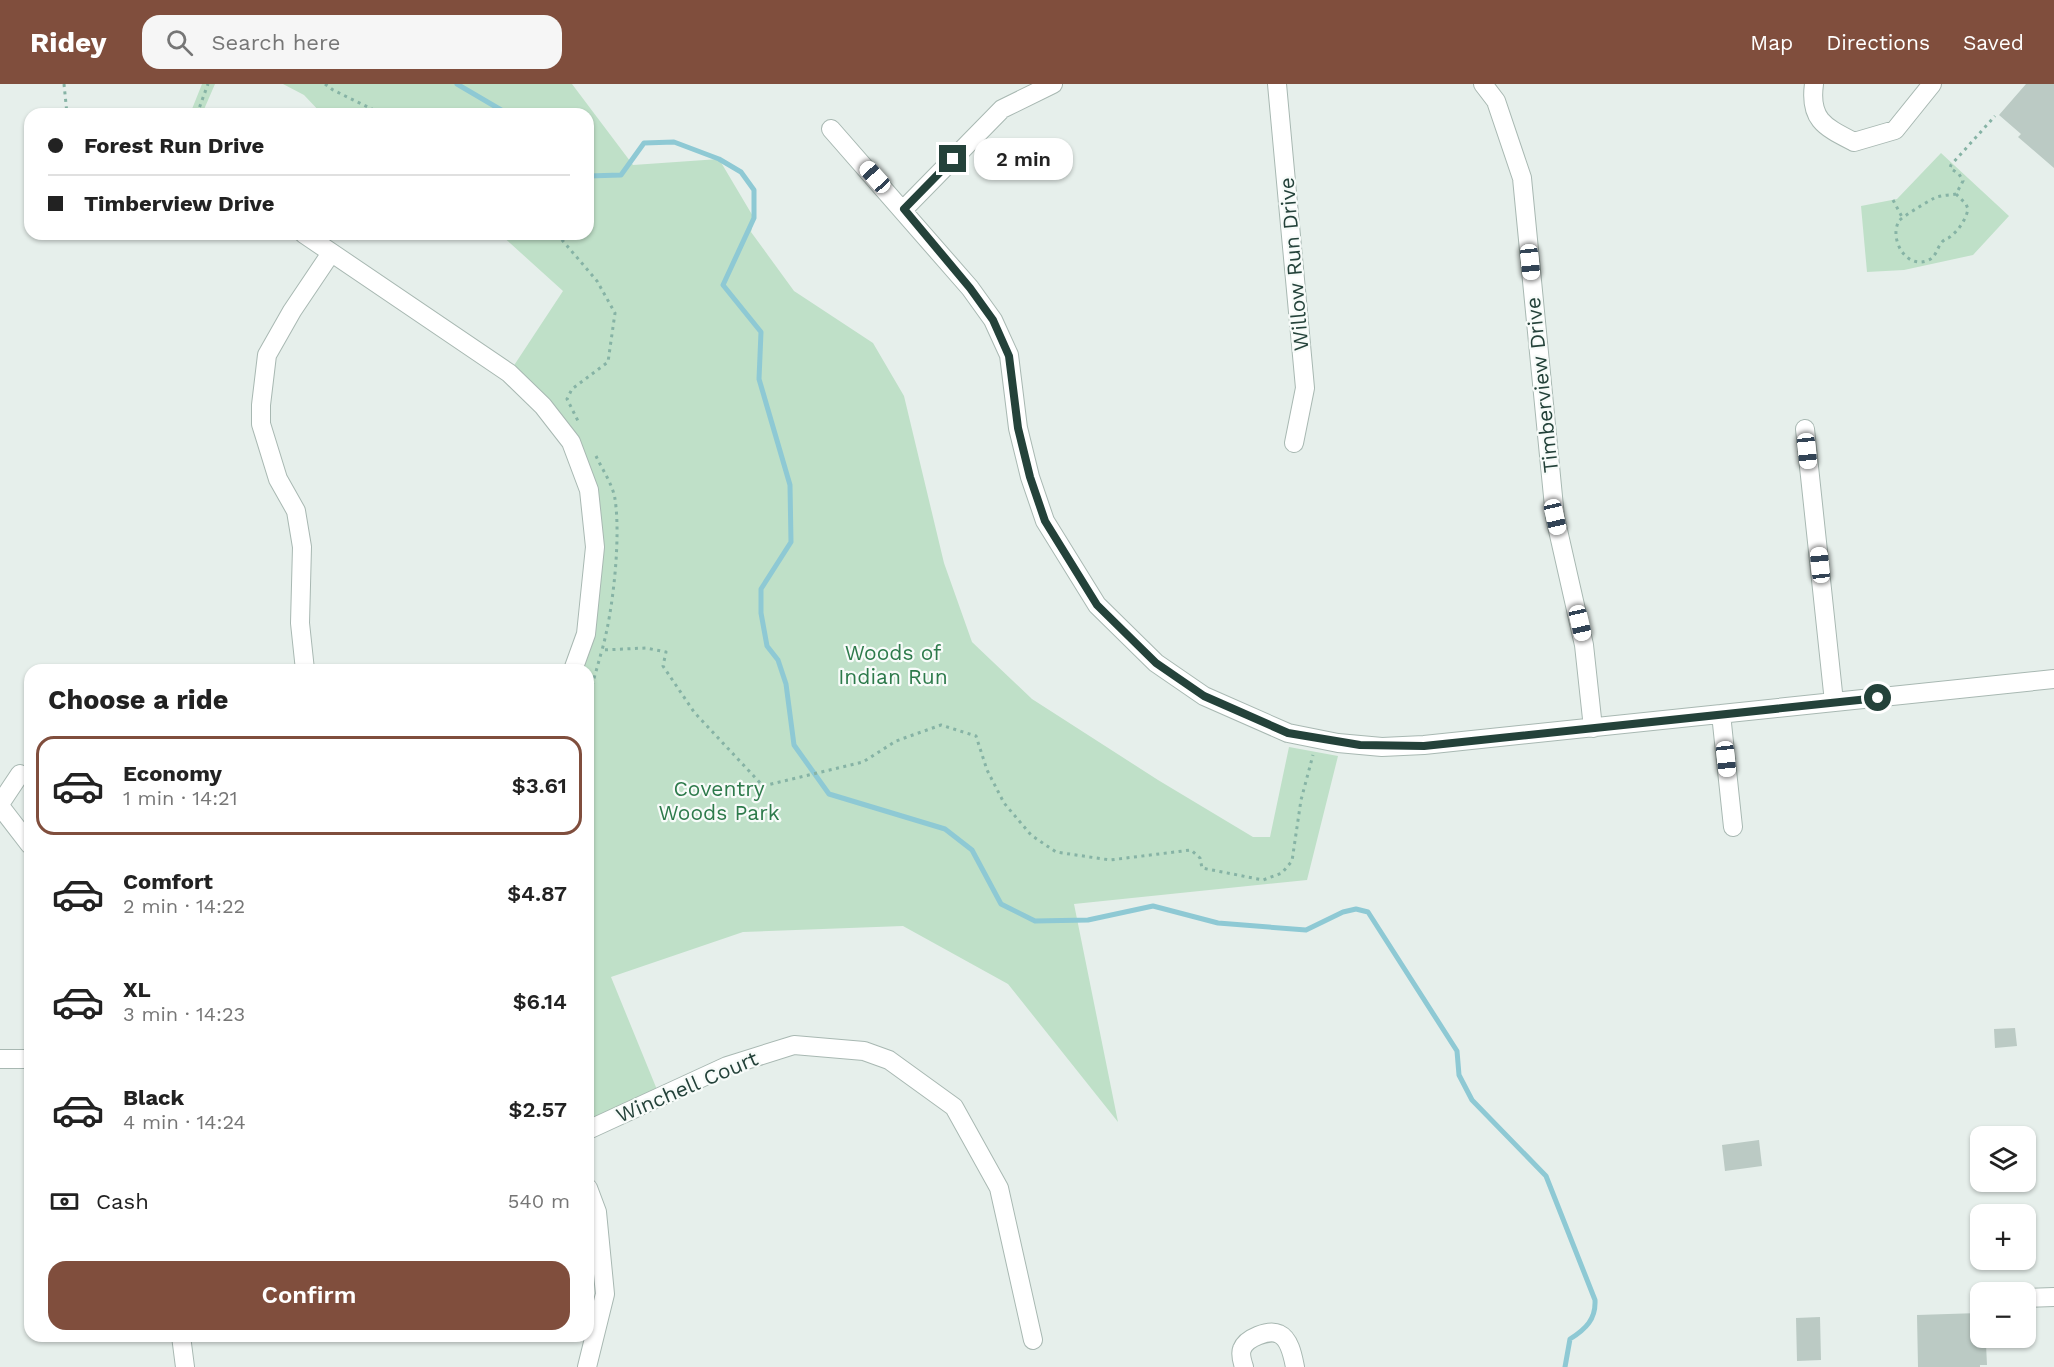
<!DOCTYPE html>
<meta charset="utf-8">
<style>
:root{--surface:#fff;--page:#f6f6f6;--text:#222;--muted:#767676;--line:#e0e0e0;--accent:#804e3d}
body{margin:0;font-family:"Work Sans",sans-serif;background:var(--page);color:var(--text);height:100vh;display:flex;flex-direction:column;font-size:22px;white-space:nowrap}
*{box-sizing:border-box;margin:0}
p{font-size:20px;color:var(--muted)}
.icon{flex:none;width:33px;height:33px;fill:none;stroke:currentColor;stroke-width:2;stroke-linecap:round;stroke-linejoin:round}
.map{position:relative;flex:1;overflow:hidden}
.drawer{position:absolute;left:24px;top:580px;width:570px;height:678px;display:flex;flex-direction:column;background:var(--surface);border-radius:18px;box-shadow:0 2px 4px #0004}
.drawer>*{flex:none}
.guide{position:absolute;left:24px;top:24px;width:570px;height:132px;border-radius:18px;box-shadow:0 2px 4px #0004;display:grid;align-content:center;height:132px;padding:0 24px;background:var(--surface)}
.controls{position:absolute;left:1970px;top:1042px;display:grid;gap:12px}
.controls a{display:grid;place-items:center;width:66px;height:66px;border-radius:12px;background:var(--surface);box-shadow:0 2px 4px #0004;font-size:30px}
.end{position:absolute;width:27px;height:27px;margin:-14px;border:8px solid #24423a;background:#fff;box-shadow:0 0 0 3px #fff}
.from{border-radius:50%}
.bubble{position:absolute;height:42px;border-radius:18px;background:var(--surface);box-shadow:0 2px 4px #0004;font-size:20px;font-weight:600;line-height:42px;text-align:center}
.car{position:absolute;width:18px;height:36px;margin:-18px -9px;border-radius:8px;box-shadow:0 0 4px 2px #0007;background:linear-gradient(#fff 24%,#345 0 40%,#fff 0 76%,#345 0 86%,#fff 0)}
.guide b{display:flex;align-items:center;gap:21px;height:57px;font-size:22px}
.guide b+b{border-top:2px solid var(--line)}
.guide i{width:15px;height:15px;background:var(--text)}
ul{padding:0;list-style:none}
li{display:flex;align-items:center;gap:18px;height:99px;margin:0 12px 9px;padding:0 12px;border:3px solid transparent;border-radius:18px}
li div{flex:1}
li b{display:block;font-size:22px}
li em{font-style:normal;font-weight:600}
li.selected{border-color:var(--accent)}
li>.icon{width:54px;height:54px;stroke-width:1.5}
h2{padding:0 24px;font-size:27px;line-height:72px}
.pay{display:flex;align-items:center;gap:15px;height:66px;padding:0 24px;font-size:22px}
.pay p{margin-inline-start:auto}
.action{display:flex;gap:12px;margin-top:auto;padding:12px 24px}
.action a{flex:1;height:69px;border-radius:18px;background:var(--accent);color:#fff;font-size:24px;font-weight:600;line-height:69px;text-align:center}
header{display:flex;align-items:center;gap:36px;box-sizing:border-box;height:84px;padding:0 30px;background:var(--accent);color:#fff}
header strong{font-size:28px}
nav{display:flex;gap:33px;margin-inline-start:auto;font-size:21px}
.search{width:420px;height:54px;background:var(--page);display:flex;align-items:center;gap:15px;box-sizing:border-box;padding:0 21px;border-radius:18px;color:var(--muted);font-size:22px}
.map>svg:first-child{display:block}
.green{fill:#bfe0c8}
.lines{fill:none;stroke-linecap:round;stroke-linejoin:round}
.stream{stroke:#8ec9d4;stroke-width:5}
.building{fill:#bbcac4}
.minor-casing{stroke:#a8b8b2;stroke-width:20}
.path{stroke:#86b3a5;stroke-width:3;stroke-dasharray:3 4.5;stroke-linecap:butt}
.minor{stroke:#fff;stroke-width:18}
.route{stroke:#24423a;stroke-width:8}
.labels{text-anchor:middle;stroke-width:4.5;stroke-linejoin:round;paint-order:stroke}
.street-label{font-size:21px;fill:#24423a;stroke:#f7fbf9}
.park-label{font-size:21px;fill:#2d7a4b;stroke:#f7fbf9}
</style>
<header>
<strong>Ridey</strong>
<div class="search"><svg class="icon" aria-label="search" viewBox="0 0 24 24"><circle cx="10" cy="10" r="6"/><path d="M15 15l6 6"/></svg>Search here</div>
<nav><a>Map</a><a>Directions</a><a>Saved</a></nav>
</header>
<div class="map">
<svg width="2054" height="1283" viewBox="0 0 2054 1283">
<rect width="100%" height="100%" fill="#e6efeb"/>
<path class="green" d="M 202,0 L 215,0 L 202,30 L 190,30 Z
M 283,0 L 572,0 L 633,81 L 719,75 L 754,134 L 751,148 L 794,207 L 873,259 L 904,312 L 944,479 L 972,558 L 1032,615 L 1158,696 L 1253,753 L 1270,753 L 1289,663 L 1338,672 L 1307,796 L 1074,820 L 1118,1038 L 1008,900 L 903,842 L 743,848 L 611,893 L 660,1013 L 588,1046 L 588,586 L 573,586 L 595,463 L 571,358 L 509,289 L 563,207 L 500,150 L 588,150 L 588,30 L 322,30 L 304,11 Z
M 1941,69 L 2009,132 L 1973,171 L 1904,186 L 1867,188 L 1861,122 L 1897,115 Z"/>
<g class="lines">
<path class="stream" d="M 457,0 L 508,30
M 588,92 L 621,91 L 644,59 L 674,58 L 719,75 L 741,88 L 754,106 L 754,134 L 723,201 L 761,248 L 759,295 L 790,401 L 791,458 L 761,505 L 761,529 L 767,562 L 778,576 L 786,600 L 794,661 L 829,710 L 945,745 L 972,766 L 1001,820 L 1035,837 L 1088,836 L 1153,822 L 1218,839 L 1306,846 L 1343,828 L 1356,825 L 1368,828 L 1457,967 L 1459,991 L 1472,1016 L 1546,1092 L 1595,1216 C 1596,1235 1586,1245 1570,1255 L 1565,1283"/>
</g>
<path class="building" d="M 2026,0 L 2054,0 L 2054,84 L 2018,53 L 2021,50 L 1999,31 Z
M 2015,944 L 2017,962 L 1995,964 L 1994,945 Z
M 1759,1056 L 1762,1082 L 1725,1087 L 1722,1061 Z
M 1979,1229 L 1980,1260 L 1986,1260 L 1987,1281 L 1980,1281 L 1980,1283 L 1918,1283 L 1917,1231 Z
M 1820,1233 L 1821,1276 L 1797,1277 L 1796,1234 Z"/>
<g class="lines">
<defs>
<path id="minor" d="M 1277,0 L 1305,304 L 1294,359
M 1483,0 L 1496,17 L 1522,94 L 1555,433 L 1584,561 L 1593,644
M 1814,0 C 1809,36 1825,43 1854,58 L 1895,46 L 1932,0
M 831,45 L 970,204 L 993,236 L 1009,271 L 1018,344 L 1030,393 L 1045,437 L 1097,521 L 1156,579 L 1204,612 L 1288,649 L 1338,659 L 1382,663 L 1424,661 L 2054,595
M 904,125 L 1002,25 L 1053,0
M 304,150 L 509,289 L 543,322 L 571,358 L 589,406 L 595,463 L 586,550 L 573,586
M 1805,345 L 1834,618
M 305,586 L 300,539 L 302,463 L 296,427 L 278,395 L 261,340 L 261,321 L 267,271 L 292,227 L 331,169
M 1721,630 L 1733,743
M 0,720 L 20,690
M 0,722 L 30,761
M 0,975 L 30,975
M 588,1046 L 727,982 L 794,961 L 864,967 L 889,976 L 954,1023 L 999,1104 L 1033,1256
M 2028,1214 L 2054,1213
M 181,1252 L 185,1283
M 587,1283 L 605,1210 L 597,1128 L 588,1104
M 1244,1283 C 1242,1277 1240,1270 1242,1265 C 1246,1254 1269,1245 1279,1250 C 1290,1255 1293,1273 1295,1283"/>
</defs>
<use href="#minor" class="minor-casing"/>
<path class="path" d="M 64,0 L 67,30
M 325,0 L 333,6 L 382,30
M 197,30 L 208,0
M 1956,110 L 1966,120 L 1968,125 C 1966,135 1959,146 1951,152 C 1948,155 1946,154 1943,157 C 1936,164 1937,174 1926,177 C 1905,184 1889,154 1899,137 C 1900,134 1933,114 1937,113 C 1943,111 1950,111 1956,110 L 1963,97 L 1959,90 L 1950,84 L 1951,81 L 1995,32
M 1893,116 L 1902,133
M 557,150 L 597,197 L 615,229 L 608,278 L 572,305 L 567,315 L 578,337
M 596,372 C 602,385 613,401 615,415 C 621,454 613,528 602,566 L 646,564 L 666,568 L 663,582 L 694,628 L 763,702 L 863,678 L 896,657 L 941,641 L 976,652 L 987,686 L 1004,719 L 1031,751 L 1056,768 L 1110,776 L 1191,766 L 1200,774 L 1202,784 L 1263,796 L 1282,789 L 1292,777 L 1301,716 L 1313,671
M 588,616 L 602,566"/>
<use href="#minor" class="minor"/>
</g>
<g class="lines">
<path class="route" d="M 953,75 L 904,125 L 970,204 L 993,236 L 1009,272 L 1018,344 L 1030,393 L 1045,437 L 1097,521 L 1156,579 L 1204,612 L 1288,649 L 1360,661 L 1424,662 L 1878,614"/>
</g>
<g class="labels">
<g class="street-label">
<text transform="translate(1294 180) rotate(-95)" y="7">Willow Run Drive</text>
<text transform="translate(1542 301) rotate(-96)" y="7">Timberview Drive</text>
<text transform="translate(687 1003) rotate(-23)" y="7">Winchell Court</text>
</g>
<g class="park-label">
<text x="893" y="576">Woods of<tspan x="893" dy="24">Indian Run</tspan></text>
<text x="719" y="712">Coventry<tspan x="719" dy="24">Woods Park</tspan></text>
</g>
</g>
</svg>
<div class="controls">
<a><svg class="icon" aria-label="layers" viewBox="0 0 24 24"><path d="M12 4l9 5-9 5-9-5zM3 14l9 5 9-5"/></svg></a>
<a>+</a>
<a>−</a>
</div>
<i class="end from" style="left:1878px;top:614px"></i>
<i class="end" style="left:953px;top:75px"></i>
<div class="bubble" style="left:974px;top:54px;width:99px">2 min</div>
<i class="car" style="left:875px;top:93px;rotate:318deg"></i>
<i class="car" style="left:1530px;top:178px;rotate:174deg"></i>
<i class="car" style="left:1807px;top:367px;rotate:174deg"></i>
<i class="car" style="left:1555px;top:433px;rotate:167deg"></i>
<i class="car" style="left:1820px;top:481px;rotate:354deg"></i>
<i class="car" style="left:1580px;top:539px;rotate:167deg"></i>
<i class="car" style="left:1726px;top:675px;rotate:174deg"></i>
<div class="guide">
<b><i class="from"></i>Forest Run Drive</b>
<b><i></i>Timberview Drive</b>
</div>
<section class="drawer">
<h2>Choose a ride</h2>
<ul>
<li class="selected"><svg class="icon" aria-label="car" viewBox="0 0 24 24"><path d="M5 17H2v-5l4-1 3-4h7l3 4 3 1v5h-3M9 17h6M6 11h13"/><circle cx="7" cy="17" r="2"/><circle cx="17" cy="17" r="2"/></svg><div><b>Economy</b><p>1 min · 14:21</p></div><em>$3.61</em></li>
<li><svg class="icon" aria-label="car" viewBox="0 0 24 24"><path d="M5 17H2v-5l4-1 3-4h7l3 4 3 1v5h-3M9 17h6M6 11h13"/><circle cx="7" cy="17" r="2"/><circle cx="17" cy="17" r="2"/></svg><div><b>Comfort</b><p>2 min · 14:22</p></div><em>$4.87</em></li>
<li><svg class="icon" aria-label="car" viewBox="0 0 24 24"><path d="M5 17H2v-5l4-1 3-4h7l3 4 3 1v5h-3M9 17h6M6 11h13"/><circle cx="7" cy="17" r="2"/><circle cx="17" cy="17" r="2"/></svg><div><b>XL</b><p>3 min · 14:23</p></div><em>$6.14</em></li>
<li><svg class="icon" aria-label="car" viewBox="0 0 24 24"><path d="M5 17H2v-5l4-1 3-4h7l3 4 3 1v5h-3M9 17h6M6 11h13"/><circle cx="7" cy="17" r="2"/><circle cx="17" cy="17" r="2"/></svg><div><b>Black</b><p>4 min · 14:24</p></div><em>$2.57</em></li>
</ul>
<div class="pay"><svg class="icon" aria-label="cash" viewBox="0 0 24 24"><path d="M3 7h18v10H3z"/><circle cx="12" cy="12" r="2"/></svg>Cash<p>540 m</p></div>
<div class="action"><a>Confirm</a></div>
</section>
</div>
